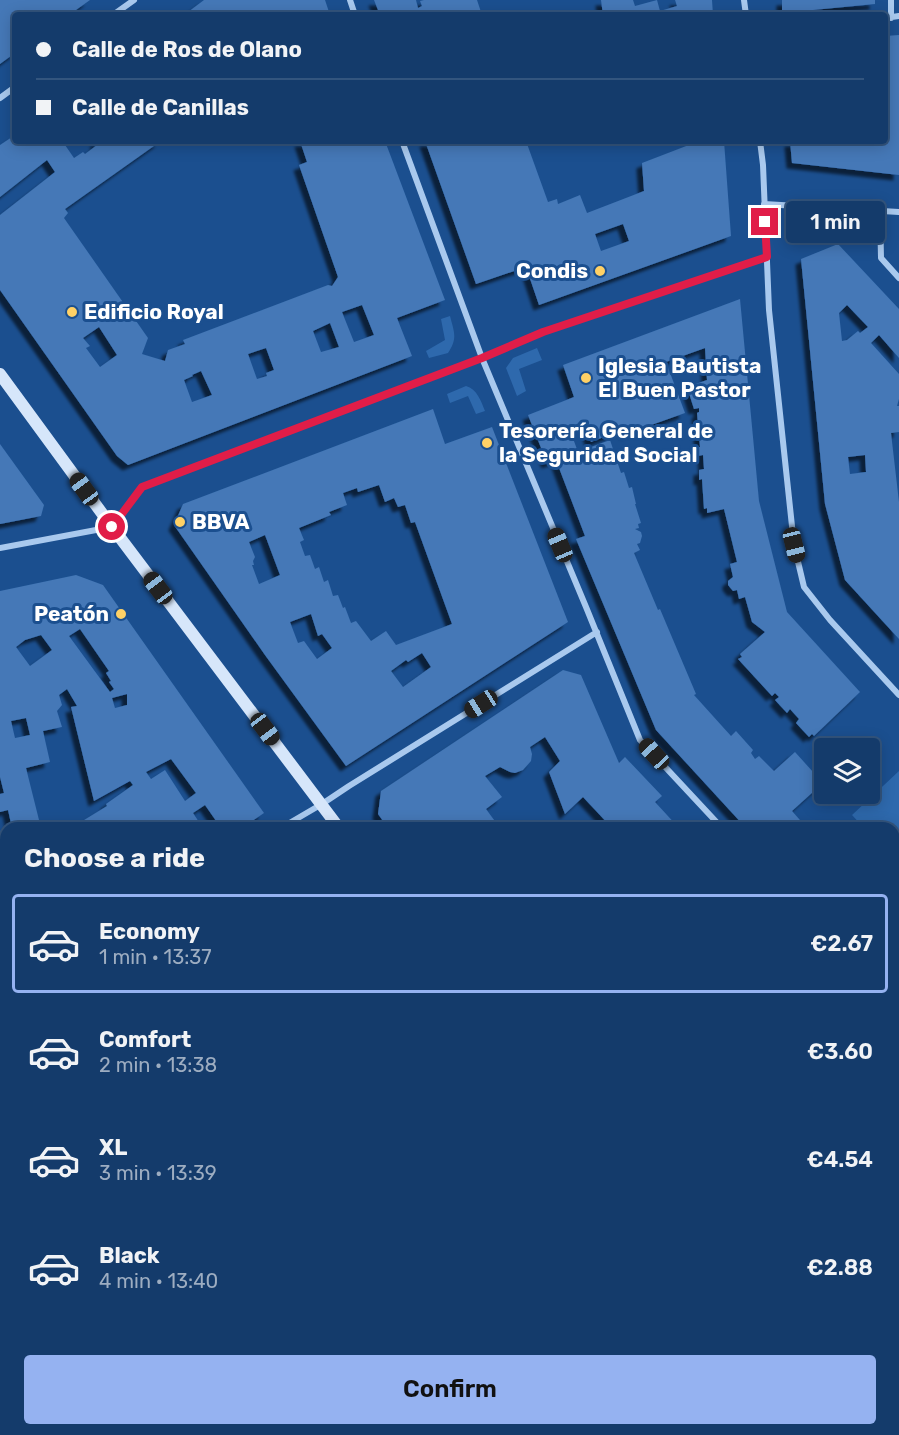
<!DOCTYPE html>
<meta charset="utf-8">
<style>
:root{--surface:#143b6b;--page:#214673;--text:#f1f3f6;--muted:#9dadc1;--line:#33557e;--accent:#95b2f1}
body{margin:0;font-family:Rubik,sans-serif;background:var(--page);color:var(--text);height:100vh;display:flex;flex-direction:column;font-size:22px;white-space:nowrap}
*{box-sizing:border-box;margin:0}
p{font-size:20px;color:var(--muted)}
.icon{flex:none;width:33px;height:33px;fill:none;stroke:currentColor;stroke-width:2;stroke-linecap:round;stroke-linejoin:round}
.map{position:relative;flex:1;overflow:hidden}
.sheet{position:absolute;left:0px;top:822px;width:900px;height:614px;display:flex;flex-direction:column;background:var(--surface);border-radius:18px 18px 0 0;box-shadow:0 3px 15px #0003,0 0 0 2px var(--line)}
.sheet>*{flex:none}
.top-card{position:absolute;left:12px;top:12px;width:876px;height:132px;border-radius:6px;box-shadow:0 3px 15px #0003,0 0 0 2px var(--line);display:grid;align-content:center;height:132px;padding:0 24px;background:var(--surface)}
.buttons{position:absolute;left:814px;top:738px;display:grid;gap:12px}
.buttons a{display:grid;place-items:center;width:66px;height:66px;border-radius:6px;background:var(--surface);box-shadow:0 3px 15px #0003,0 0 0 2px var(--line);font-size:30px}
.end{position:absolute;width:27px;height:27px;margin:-14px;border:8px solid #e11d48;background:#fff;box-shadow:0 0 0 3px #fff}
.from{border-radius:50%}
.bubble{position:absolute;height:42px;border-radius:6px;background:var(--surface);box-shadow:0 3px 15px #0003,0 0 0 2px var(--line);font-size:20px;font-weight:600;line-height:42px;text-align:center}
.car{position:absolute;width:18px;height:36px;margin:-18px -9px;border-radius:8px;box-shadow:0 0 4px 2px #0007;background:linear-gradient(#222 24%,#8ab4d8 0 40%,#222 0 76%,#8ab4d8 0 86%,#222 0)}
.top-card b{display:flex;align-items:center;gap:21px;height:57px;font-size:22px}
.top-card b+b{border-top:2px solid var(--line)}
.top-card i{width:15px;height:15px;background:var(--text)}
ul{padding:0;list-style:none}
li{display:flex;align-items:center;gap:18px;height:99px;margin:0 12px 9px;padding:0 12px;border:3px solid transparent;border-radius:6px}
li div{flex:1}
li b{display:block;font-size:22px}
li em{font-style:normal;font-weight:600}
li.current{border-color:var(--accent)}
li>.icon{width:54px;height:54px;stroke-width:1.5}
h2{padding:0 24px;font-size:27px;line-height:72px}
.action{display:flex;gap:12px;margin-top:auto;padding:12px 24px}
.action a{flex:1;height:69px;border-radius:6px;background:var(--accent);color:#111;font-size:24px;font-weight:600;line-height:69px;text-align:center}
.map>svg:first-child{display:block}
.green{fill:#2e69ad}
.building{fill:#4478b7;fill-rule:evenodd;filter:url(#shadow)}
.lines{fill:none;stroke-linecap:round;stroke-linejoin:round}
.street{stroke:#a9c9ee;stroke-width:6}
.secondary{stroke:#d6e6fa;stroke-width:12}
.route{stroke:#e11d48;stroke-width:8}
.poi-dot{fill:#ffd166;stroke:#1b4f8f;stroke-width:2}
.labels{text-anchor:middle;stroke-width:6;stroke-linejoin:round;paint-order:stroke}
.poi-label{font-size:21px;font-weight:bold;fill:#fff;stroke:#1b4f8f;text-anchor:start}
</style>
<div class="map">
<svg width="899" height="1435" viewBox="0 0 899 1435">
<defs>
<filter id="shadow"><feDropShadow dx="-5.5" dy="5.5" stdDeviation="1.5" flood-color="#0009"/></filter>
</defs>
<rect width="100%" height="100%" fill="#1b4f8f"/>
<path class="green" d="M 450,316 C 454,332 458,338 448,353 L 429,358 L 426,351 L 445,340 L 441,319 Z
M 537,348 L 542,360 L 519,369 L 526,391 L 517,396 L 506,368 L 513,358 Z
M 466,386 C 477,389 481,401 485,411 L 476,414 L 468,396 L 450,403 L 447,394 Z
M 899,771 L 899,867 L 894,861 L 894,828 L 864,828 L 852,815 Z"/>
<path class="building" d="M 0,0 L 90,0 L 69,15 L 15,15 L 15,53 L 0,64 Z
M 204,0 L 325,0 L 330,15 L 184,15 Z
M 374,0 L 416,0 L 418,8 L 422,6 L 420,1 L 424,0 L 477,0 L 482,15 L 380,15 Z
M 601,0 L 633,0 L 635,6 L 657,0 L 660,11 L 677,6 L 675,0 L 712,0 L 713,15 L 623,15 L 622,10 L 603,15 Z
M 782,0 L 875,0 L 875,4 L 782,13 Z
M 899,35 L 899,175 L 792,163 L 790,141 L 885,141 L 885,36 Z
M 15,135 L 15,141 L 70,141 L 65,145 L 74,158 L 83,152 L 85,154 L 97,145 L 95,141 L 161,141 L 65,209 L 68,213 L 64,218 L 148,338 L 142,354 L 165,361 L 168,350 L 185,344 L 183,340 L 328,285 L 332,286 L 338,277 L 299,165 L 307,162 L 300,141 L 385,141 L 445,300 L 397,318 L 412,356 L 128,465 L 117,456 L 0,290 L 0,215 L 55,172 L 47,160 L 0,197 L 0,145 ZM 362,305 L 374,335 L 354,342 L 342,312 ZM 330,323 L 339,347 L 321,352 L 313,331 ZM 99,327 L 117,355 L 100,367 L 86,348 L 90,346 L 83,338 ZM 266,348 L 274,370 L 266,373 L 267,376 L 257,379 L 248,354 ZM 201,371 L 212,395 L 192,402 L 184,380 L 193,376 L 192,375 Z
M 425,141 L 526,141 L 548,202 L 557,199 L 558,204 L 580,195 L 587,213 L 644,191 L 642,163 L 694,143 L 694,141 L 724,141 L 731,236 L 539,305 L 526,267 L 476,284 ZM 623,224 L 629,241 L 601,251 L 595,234 Z
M 838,244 L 899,309 L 899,358 L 879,335 L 871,343 L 899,374 L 899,399 L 897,406 L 899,406 L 899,432 L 891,433 L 899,502 L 899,639 L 845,580 L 825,504 L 801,259 ZM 847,305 L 868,327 L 860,333 L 858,331 L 847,340 L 842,341 L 839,313 ZM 865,455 L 866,472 L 850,474 L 848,457 Z
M 740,299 L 759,501 L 787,612 L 860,692 L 814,736 L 812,734 L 809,737 L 796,723 L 799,719 L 790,709 L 787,713 L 775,700 L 779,697 L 775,693 L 772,696 L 738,659 L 742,657 L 740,654 L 765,632 L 752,622 L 745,597 L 739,599 L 737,590 L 733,591 L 728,585 L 728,581 L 733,577 L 730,564 L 737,562 L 724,509 L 707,513 L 707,508 L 704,509 L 702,479 L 699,480 L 699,470 L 704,469 L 703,455 L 698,456 L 698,447 L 700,447 L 697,413 L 699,412 L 699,408 L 694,409 L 687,387 L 707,380 L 705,348 L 666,362 L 685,413 L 626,434 L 624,429 L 591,442 L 586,428 L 571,433 L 578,452 L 610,440 L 621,473 L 624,472 L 629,488 L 632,487 L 636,504 L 635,504 L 641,523 L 638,524 L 639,528 L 635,529 L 641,532 L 642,536 L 640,543 L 637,544 L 640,550 L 634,553 L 658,610 L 660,609 L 696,694 L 694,695 L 731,736 L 736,731 L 753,750 L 751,753 L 755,759 L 759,756 L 774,771 L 795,752 L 823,783 L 792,811 L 807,828 L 746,828 L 656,730 L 576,539 L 585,536 L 556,460 L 547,463 L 528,415 L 574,397 L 563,365 Z
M 433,409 L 445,444 L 492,427 L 568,622 L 346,766 L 265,655 L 174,525 L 183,504 ZM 379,485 L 385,502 L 394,498 L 398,507 L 405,505 L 411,523 L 415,522 L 452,624 L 396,645 L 386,631 L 371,641 L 356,621 L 351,623 L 345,607 L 343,608 L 338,595 L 333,596 L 328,580 L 324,582 L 319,567 L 315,569 L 310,555 L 305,556 L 300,542 L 304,540 L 299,528 L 331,515 L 329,512 L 347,505 L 343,493 L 357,488 L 358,492 ZM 265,535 L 280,575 L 259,584 L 252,565 L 254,565 L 253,561 L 255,557 L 249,542 ZM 311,614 L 318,636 L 322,634 L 332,648 L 317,659 L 304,641 L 298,643 L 290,622 ZM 422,653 L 431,667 L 403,687 L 391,671 L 406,660 L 408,662 Z
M 0,444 L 44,505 L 41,516 L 0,524 Z
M 76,575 L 103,585 L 264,813 L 242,828 L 221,828 L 205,805 L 193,813 L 203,828 L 71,828 L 107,806 L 106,804 L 133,785 L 130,781 L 94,801 L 71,707 L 77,706 L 67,689 L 59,695 L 62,705 L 57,711 L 62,727 L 43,731 L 50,762 L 26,768 L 41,828 L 12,828 L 8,810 L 0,812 L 0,794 L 4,793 L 0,777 L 0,591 ZM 80,629 L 109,671 L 106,673 L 111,681 L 109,682 L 114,689 L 110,692 L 69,636 ZM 41,635 L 52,650 L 30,666 L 16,647 L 25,640 ZM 127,694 L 127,705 L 115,708 L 112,698 ZM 26,718 L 30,735 L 15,738 L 11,721 ZM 171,759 L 196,793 L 185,801 L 165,770 L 151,779 L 146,772 Z
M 563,670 L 581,675 L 619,763 L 625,757 L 662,796 L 655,802 L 679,828 L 612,828 L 583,797 L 565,814 L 549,772 L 560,761 L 545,737 L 530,747 L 532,754 L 531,761 L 523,770 L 515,773 L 510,772 L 500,767 L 485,776 L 502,797 L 486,809 L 500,828 L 388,828 L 378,814 L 381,791 Z
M 6,829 L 6,849 L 0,852 L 0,831 Z
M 6,888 L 6,952 L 0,956 L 0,892 Z
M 894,897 L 899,902 L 899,996 L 894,991 Z
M 6,1031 L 6,1113 L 0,1117 L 0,1035 Z
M 899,1128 L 899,1221 L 894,1226 L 894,1193 L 898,1190 L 894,1186 L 894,1133 Z
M 6,1130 L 6,1220 L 0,1211 L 0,1133 Z
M 894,1240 L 899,1245 L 899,1268 L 896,1271 L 894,1270 Z
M 0,1282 L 6,1291 L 6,1301 L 0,1305 Z
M 899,1308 L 899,1346 L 894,1341 L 894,1313 Z
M 6,1344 L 6,1430 L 76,1430 L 78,1432 L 82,1430 L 95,1430 L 99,1435 L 0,1435 L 0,1347 Z
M 894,1379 L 899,1385 L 899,1434 L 894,1428 Z
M 145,1430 L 202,1430 L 197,1435 L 148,1435 Z
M 209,1430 L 255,1430 L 250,1435 L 215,1435 Z
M 319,1430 L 482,1430 L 488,1435 L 314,1435 Z"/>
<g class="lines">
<path class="street" d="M 350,0 L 355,15
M 744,0 L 746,15
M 891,0 L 891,18
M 113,15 L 134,0
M 885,18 L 899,16
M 0,98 L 15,87
M 402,141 L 482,358 L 586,607 L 640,740 L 722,828
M 760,141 L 763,165 L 769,310 L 794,545 L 804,587 L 830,620 L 899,695
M 764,204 L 899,212
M 880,210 L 881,258 L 899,278
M 0,548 L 112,527 L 142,487 L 482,358 L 543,332 L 767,257
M 281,828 L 322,804 L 349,786 L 597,632
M 0,999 L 6,995
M 894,1013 L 899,1019
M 894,1079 L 899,1075
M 0,1252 L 6,1262
M 0,1328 L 6,1324
M 116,1430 L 120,1435
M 590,1430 L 595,1435
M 286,1435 L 292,1430
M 684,1435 L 689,1430"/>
<path class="secondary" d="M 0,374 L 112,527 L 339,828
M 847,1430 L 852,1435"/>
</g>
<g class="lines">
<path class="route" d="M 112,527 L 142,487 L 482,358 L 543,332 L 767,257 L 765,222"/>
</g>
<g class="poi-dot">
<circle cx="600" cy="271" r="6"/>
<circle cx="72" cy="312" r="6"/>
<circle cx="586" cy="378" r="6"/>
<circle cx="487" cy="443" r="6"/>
<circle cx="180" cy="522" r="6"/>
<circle cx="121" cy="614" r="6"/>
</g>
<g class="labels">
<g class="poi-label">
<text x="588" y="278" text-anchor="end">Condis</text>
<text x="84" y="319">Edificio Royal</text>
<text x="598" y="373">Iglesia Bautista<tspan x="598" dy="24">El Buen Pastor</tspan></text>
<text x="499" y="438">Tesorería General de<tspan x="499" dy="24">la Seguridad Social</tspan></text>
<text x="192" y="529">BBVA</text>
<text x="109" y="621" text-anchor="end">Peatón</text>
</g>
</g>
</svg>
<div class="buttons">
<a><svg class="icon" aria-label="layers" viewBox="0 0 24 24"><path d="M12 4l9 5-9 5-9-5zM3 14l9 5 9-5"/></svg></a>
</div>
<i class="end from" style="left:112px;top:527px"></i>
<i class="end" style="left:765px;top:222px"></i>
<div class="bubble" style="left:786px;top:201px;width:99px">1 min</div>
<i class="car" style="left:84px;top:489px;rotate:324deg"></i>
<i class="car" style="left:560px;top:545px;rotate:337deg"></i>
<i class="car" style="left:794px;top:545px;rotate:166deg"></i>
<i class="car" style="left:158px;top:588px;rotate:323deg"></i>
<i class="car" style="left:481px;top:704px;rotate:238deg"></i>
<i class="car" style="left:265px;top:729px;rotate:143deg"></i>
<i class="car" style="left:654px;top:754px;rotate:317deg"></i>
<div class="top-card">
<b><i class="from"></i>Calle de Ros de Olano</b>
<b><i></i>Calle de Canillas</b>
</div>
<section class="sheet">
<h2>Choose a ride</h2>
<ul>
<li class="current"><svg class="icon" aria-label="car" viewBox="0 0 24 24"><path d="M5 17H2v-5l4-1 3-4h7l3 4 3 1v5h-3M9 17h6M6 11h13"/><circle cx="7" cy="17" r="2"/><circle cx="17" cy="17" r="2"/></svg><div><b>Economy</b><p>1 min · 13:37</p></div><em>€2.67</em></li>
<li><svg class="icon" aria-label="car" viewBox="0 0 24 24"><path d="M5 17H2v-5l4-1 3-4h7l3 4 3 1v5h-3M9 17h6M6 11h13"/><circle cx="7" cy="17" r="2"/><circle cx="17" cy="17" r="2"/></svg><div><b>Comfort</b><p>2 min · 13:38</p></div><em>€3.60</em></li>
<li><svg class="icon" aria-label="car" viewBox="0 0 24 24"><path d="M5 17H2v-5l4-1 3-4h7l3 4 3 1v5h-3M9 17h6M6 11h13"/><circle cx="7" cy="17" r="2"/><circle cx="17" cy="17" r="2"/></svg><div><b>XL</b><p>3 min · 13:39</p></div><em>€4.54</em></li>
<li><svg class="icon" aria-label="car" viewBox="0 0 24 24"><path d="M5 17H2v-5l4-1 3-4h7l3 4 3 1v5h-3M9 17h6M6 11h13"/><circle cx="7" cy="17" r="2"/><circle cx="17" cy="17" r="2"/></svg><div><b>Black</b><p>4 min · 13:40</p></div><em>€2.88</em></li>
</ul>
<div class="action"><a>Confirm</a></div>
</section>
</div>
